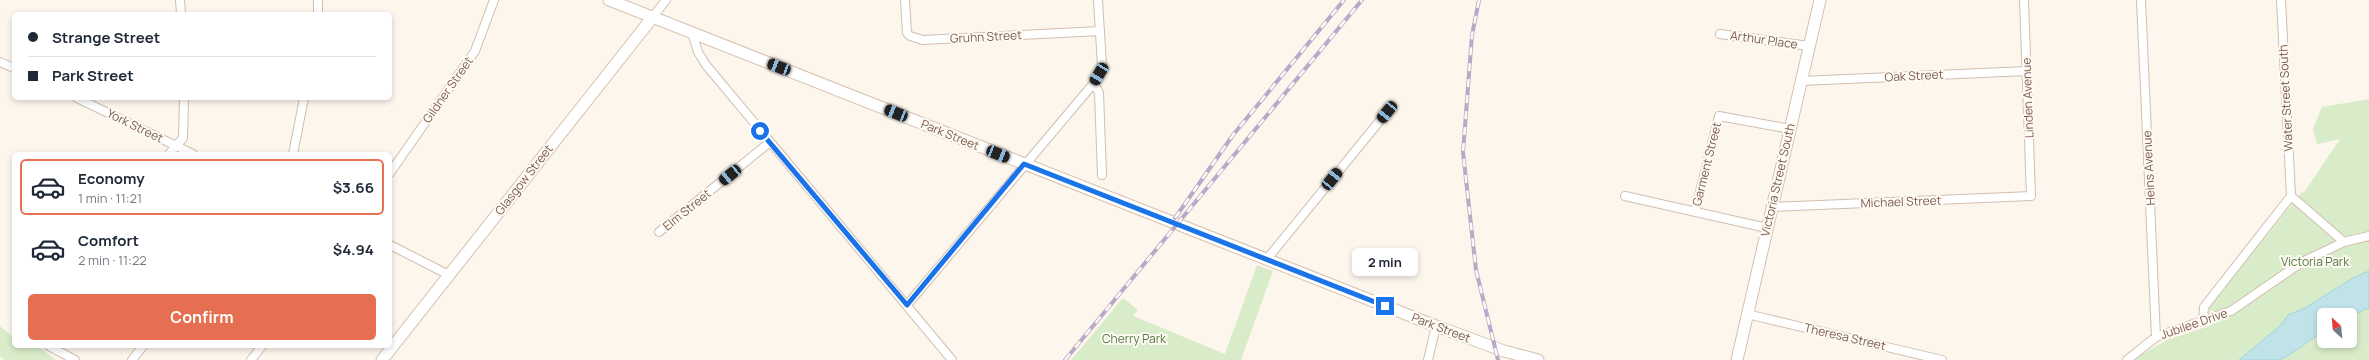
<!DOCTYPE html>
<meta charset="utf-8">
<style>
:root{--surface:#fff;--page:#f6f6f7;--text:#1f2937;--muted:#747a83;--line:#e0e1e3;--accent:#e76f51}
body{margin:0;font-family:Manrope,sans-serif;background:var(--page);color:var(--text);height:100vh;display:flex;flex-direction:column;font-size:15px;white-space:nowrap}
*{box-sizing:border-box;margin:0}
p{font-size:13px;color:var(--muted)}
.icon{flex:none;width:22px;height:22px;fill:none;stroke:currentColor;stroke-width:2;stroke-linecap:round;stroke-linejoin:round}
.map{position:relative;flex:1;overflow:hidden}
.side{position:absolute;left:12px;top:152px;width:380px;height:196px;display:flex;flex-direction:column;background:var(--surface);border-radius:6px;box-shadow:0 2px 6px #0003}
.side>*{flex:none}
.hud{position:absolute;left:12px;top:12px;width:380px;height:88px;border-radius:6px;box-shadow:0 2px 6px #0003;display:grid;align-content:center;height:88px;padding:0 16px;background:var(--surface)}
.needle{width:26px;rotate:334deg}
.buttons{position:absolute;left:2317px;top:308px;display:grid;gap:8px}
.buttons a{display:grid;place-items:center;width:40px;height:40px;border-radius:6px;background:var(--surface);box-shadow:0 2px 6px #0003;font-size:20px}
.end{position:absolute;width:18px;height:18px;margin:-9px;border:5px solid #1a73e8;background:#fff;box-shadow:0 0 0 2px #fff}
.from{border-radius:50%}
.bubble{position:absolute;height:28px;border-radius:6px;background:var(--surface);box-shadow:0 2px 6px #0003;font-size:13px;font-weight:700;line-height:28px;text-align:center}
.car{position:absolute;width:12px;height:24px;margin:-12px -6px;border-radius:5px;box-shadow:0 0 3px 1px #0007;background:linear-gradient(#222 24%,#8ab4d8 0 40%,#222 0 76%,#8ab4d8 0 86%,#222 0)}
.hud b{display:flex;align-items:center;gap:14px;height:38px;font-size:15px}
.hud b+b{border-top:1px solid var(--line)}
.hud i{width:10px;height:10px;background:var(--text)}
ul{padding:7px 0 0;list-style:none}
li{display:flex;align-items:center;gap:12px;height:56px;margin:0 8px 6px;padding:0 8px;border:2px solid transparent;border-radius:6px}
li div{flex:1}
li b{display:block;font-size:15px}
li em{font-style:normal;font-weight:700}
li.active{border-color:var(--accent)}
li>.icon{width:36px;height:36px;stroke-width:1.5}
.button{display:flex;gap:8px;margin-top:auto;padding:8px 16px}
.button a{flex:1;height:46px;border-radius:6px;background:var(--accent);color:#fff;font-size:16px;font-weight:700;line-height:46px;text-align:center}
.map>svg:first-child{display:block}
.green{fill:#d8ecc9;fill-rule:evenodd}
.water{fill:#bfe3e8;stroke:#a5d3da}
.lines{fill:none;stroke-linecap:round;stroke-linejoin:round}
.street-casing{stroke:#d1beb0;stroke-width:10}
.secondary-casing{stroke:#d6c0b0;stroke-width:13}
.street{stroke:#fff;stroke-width:8}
.secondary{stroke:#fff;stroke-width:11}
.rail-casing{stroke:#b9a8c9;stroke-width:4}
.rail{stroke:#fffaf3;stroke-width:2.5;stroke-dasharray:8;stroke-linecap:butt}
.route{stroke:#1a73e8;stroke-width:5}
.labels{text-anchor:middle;stroke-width:4;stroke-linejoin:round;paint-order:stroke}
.street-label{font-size:12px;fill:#7a5c4d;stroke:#fffaf3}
.park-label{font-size:12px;fill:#537a41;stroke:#fffaf3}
</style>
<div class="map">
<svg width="2369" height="360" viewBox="0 0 2369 360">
<rect width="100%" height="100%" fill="#fdf6ec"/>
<path class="green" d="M 2369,99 L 2369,360 L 2132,360 L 2167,340 L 2212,325 L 2209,307 L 2301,193 L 2305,191 L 2340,139 L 2317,144 L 2313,129 L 2322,107 ZM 2324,315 L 2350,315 L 2350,341 L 2324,341 Z
M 1257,265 L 1273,271 L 1241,360 L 1071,360 L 1123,298 L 1138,310 L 1133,316 L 1225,354 Z
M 0,326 L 14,338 L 14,346 L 38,346 L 56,360 L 5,360 L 0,356 Z"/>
<path class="water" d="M 2369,271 L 2369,309 L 2365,309 L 2350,317 L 2350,315 L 2324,315 L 2324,331 C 2313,337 2291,356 2279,360 C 2271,360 2249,360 2239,360 L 2280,326 L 2288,315 L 2305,308 L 2353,278 Z"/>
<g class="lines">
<defs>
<path id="street" d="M 180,0 L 181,14
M 318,0 L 318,14
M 905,0 L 907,33 L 910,36 L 923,40 L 1100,31
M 2141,0 L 2156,337
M 2281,0 L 2291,196 L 2344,242
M 652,18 L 666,0
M 692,32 L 698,52 L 706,65 L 952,360
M 1720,34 L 1809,46
M 0,62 L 14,68
M 1801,81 L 2027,71
M 1094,83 L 1099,93 L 1102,175
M 77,98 L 193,154
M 169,154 L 183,138 L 184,98
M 293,154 L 304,98
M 390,173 L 475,51 L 494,0
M 1625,196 L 1767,228
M 1771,207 L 2031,196 L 2024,0
M 1695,212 L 1719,116 L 1790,129
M 659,232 L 770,142
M 390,245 L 449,275
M 1267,259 L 1387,112
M 907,305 L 1094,83 L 1102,66 L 1098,0
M 1747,314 L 1942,360
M 2203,322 L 2204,307 L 2291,196
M 49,346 L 75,360
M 132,360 L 143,346
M 251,360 L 262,346
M 1428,360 L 1436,326
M 2127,360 L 2156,337 L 2231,311 L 2302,262 L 2344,242 L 2369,236"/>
<path id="secondary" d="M 609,0 L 1436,326 L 1504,351 L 1538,360
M 382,360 L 652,18
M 1737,360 L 1820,0"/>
</defs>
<use href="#street" class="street-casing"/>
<use href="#secondary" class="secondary-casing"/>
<use href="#street" class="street"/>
<use href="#secondary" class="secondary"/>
<defs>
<path id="rail" d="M 1479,0 L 1472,35 L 1463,152 L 1476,270 L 1498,360
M 1175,218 L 1233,135 L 1344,0
M 1065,360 L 1362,0"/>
</defs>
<use href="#rail" class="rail-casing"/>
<use href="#rail" class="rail"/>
</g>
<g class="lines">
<path class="route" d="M 760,131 L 907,305 L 1024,164 L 1385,306"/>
</g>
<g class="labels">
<g class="street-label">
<text transform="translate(986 37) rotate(-3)" y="4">Gruhn Street</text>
<text transform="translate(1764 40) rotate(8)" y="4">Arthur Place</text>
<text transform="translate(1914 76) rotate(-3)" y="4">Oak Street</text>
<text transform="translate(448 90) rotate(-55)" y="4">Gildner Street</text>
<text transform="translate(2028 98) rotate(-92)" y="4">Linden Avenue</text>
<text transform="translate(2286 98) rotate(-93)" y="4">Water Street South</text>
<text transform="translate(135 126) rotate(26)" y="4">York Street</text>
<text transform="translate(950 135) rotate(22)" y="4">Park Street</text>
<text transform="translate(1707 164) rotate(-76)" y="4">Garment Street</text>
<text transform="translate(2149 168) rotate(-93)" y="4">Heins Avenue</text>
<text transform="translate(524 180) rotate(-52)" y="4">Glasgow Street</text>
<text transform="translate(1778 180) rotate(-77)" y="4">Victoria Street South</text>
<text transform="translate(1901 202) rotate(-2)" y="4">Michael Street</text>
<text transform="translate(687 210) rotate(-39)" y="4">Elm Street</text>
<text transform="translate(2194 324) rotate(-19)" y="4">Jubilee Drive</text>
<text transform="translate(1441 328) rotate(21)" y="4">Park Street</text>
<text transform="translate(1845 337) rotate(13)" y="4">Theresa Street</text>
</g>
<g class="park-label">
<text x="2315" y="266">Victoria Park</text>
<text x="1134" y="343">Cherry Park</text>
</g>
</g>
</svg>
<div class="buttons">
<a><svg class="needle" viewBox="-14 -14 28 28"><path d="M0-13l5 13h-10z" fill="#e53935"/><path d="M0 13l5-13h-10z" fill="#747a83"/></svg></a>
</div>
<i class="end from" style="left:760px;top:131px"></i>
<i class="end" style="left:1385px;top:306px"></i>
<div class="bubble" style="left:1352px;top:248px;width:66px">2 min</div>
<i class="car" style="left:779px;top:67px;rotate:291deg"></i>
<i class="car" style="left:1099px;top:74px;rotate:211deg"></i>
<i class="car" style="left:1387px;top:112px;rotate:219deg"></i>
<i class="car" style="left:896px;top:113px;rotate:292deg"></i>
<i class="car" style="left:998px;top:154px;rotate:112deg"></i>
<i class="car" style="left:730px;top:175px;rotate:231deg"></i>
<i class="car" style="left:1332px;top:179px;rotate:39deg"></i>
<div class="hud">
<b><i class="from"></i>Strange Street</b>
<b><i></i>Park Street</b>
</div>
<section class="side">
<ul>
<li class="active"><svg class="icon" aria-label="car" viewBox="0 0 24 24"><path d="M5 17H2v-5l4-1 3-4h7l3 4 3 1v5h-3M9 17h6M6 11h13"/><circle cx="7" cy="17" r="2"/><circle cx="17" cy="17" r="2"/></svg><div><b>Economy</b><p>1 min · 11:21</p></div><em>$3.66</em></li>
<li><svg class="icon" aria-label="car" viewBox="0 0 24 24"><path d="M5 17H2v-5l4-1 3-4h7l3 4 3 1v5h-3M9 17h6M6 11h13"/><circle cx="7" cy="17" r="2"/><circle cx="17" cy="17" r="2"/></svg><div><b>Comfort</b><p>2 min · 11:22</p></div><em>$4.94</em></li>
</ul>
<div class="button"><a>Confirm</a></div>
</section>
</div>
